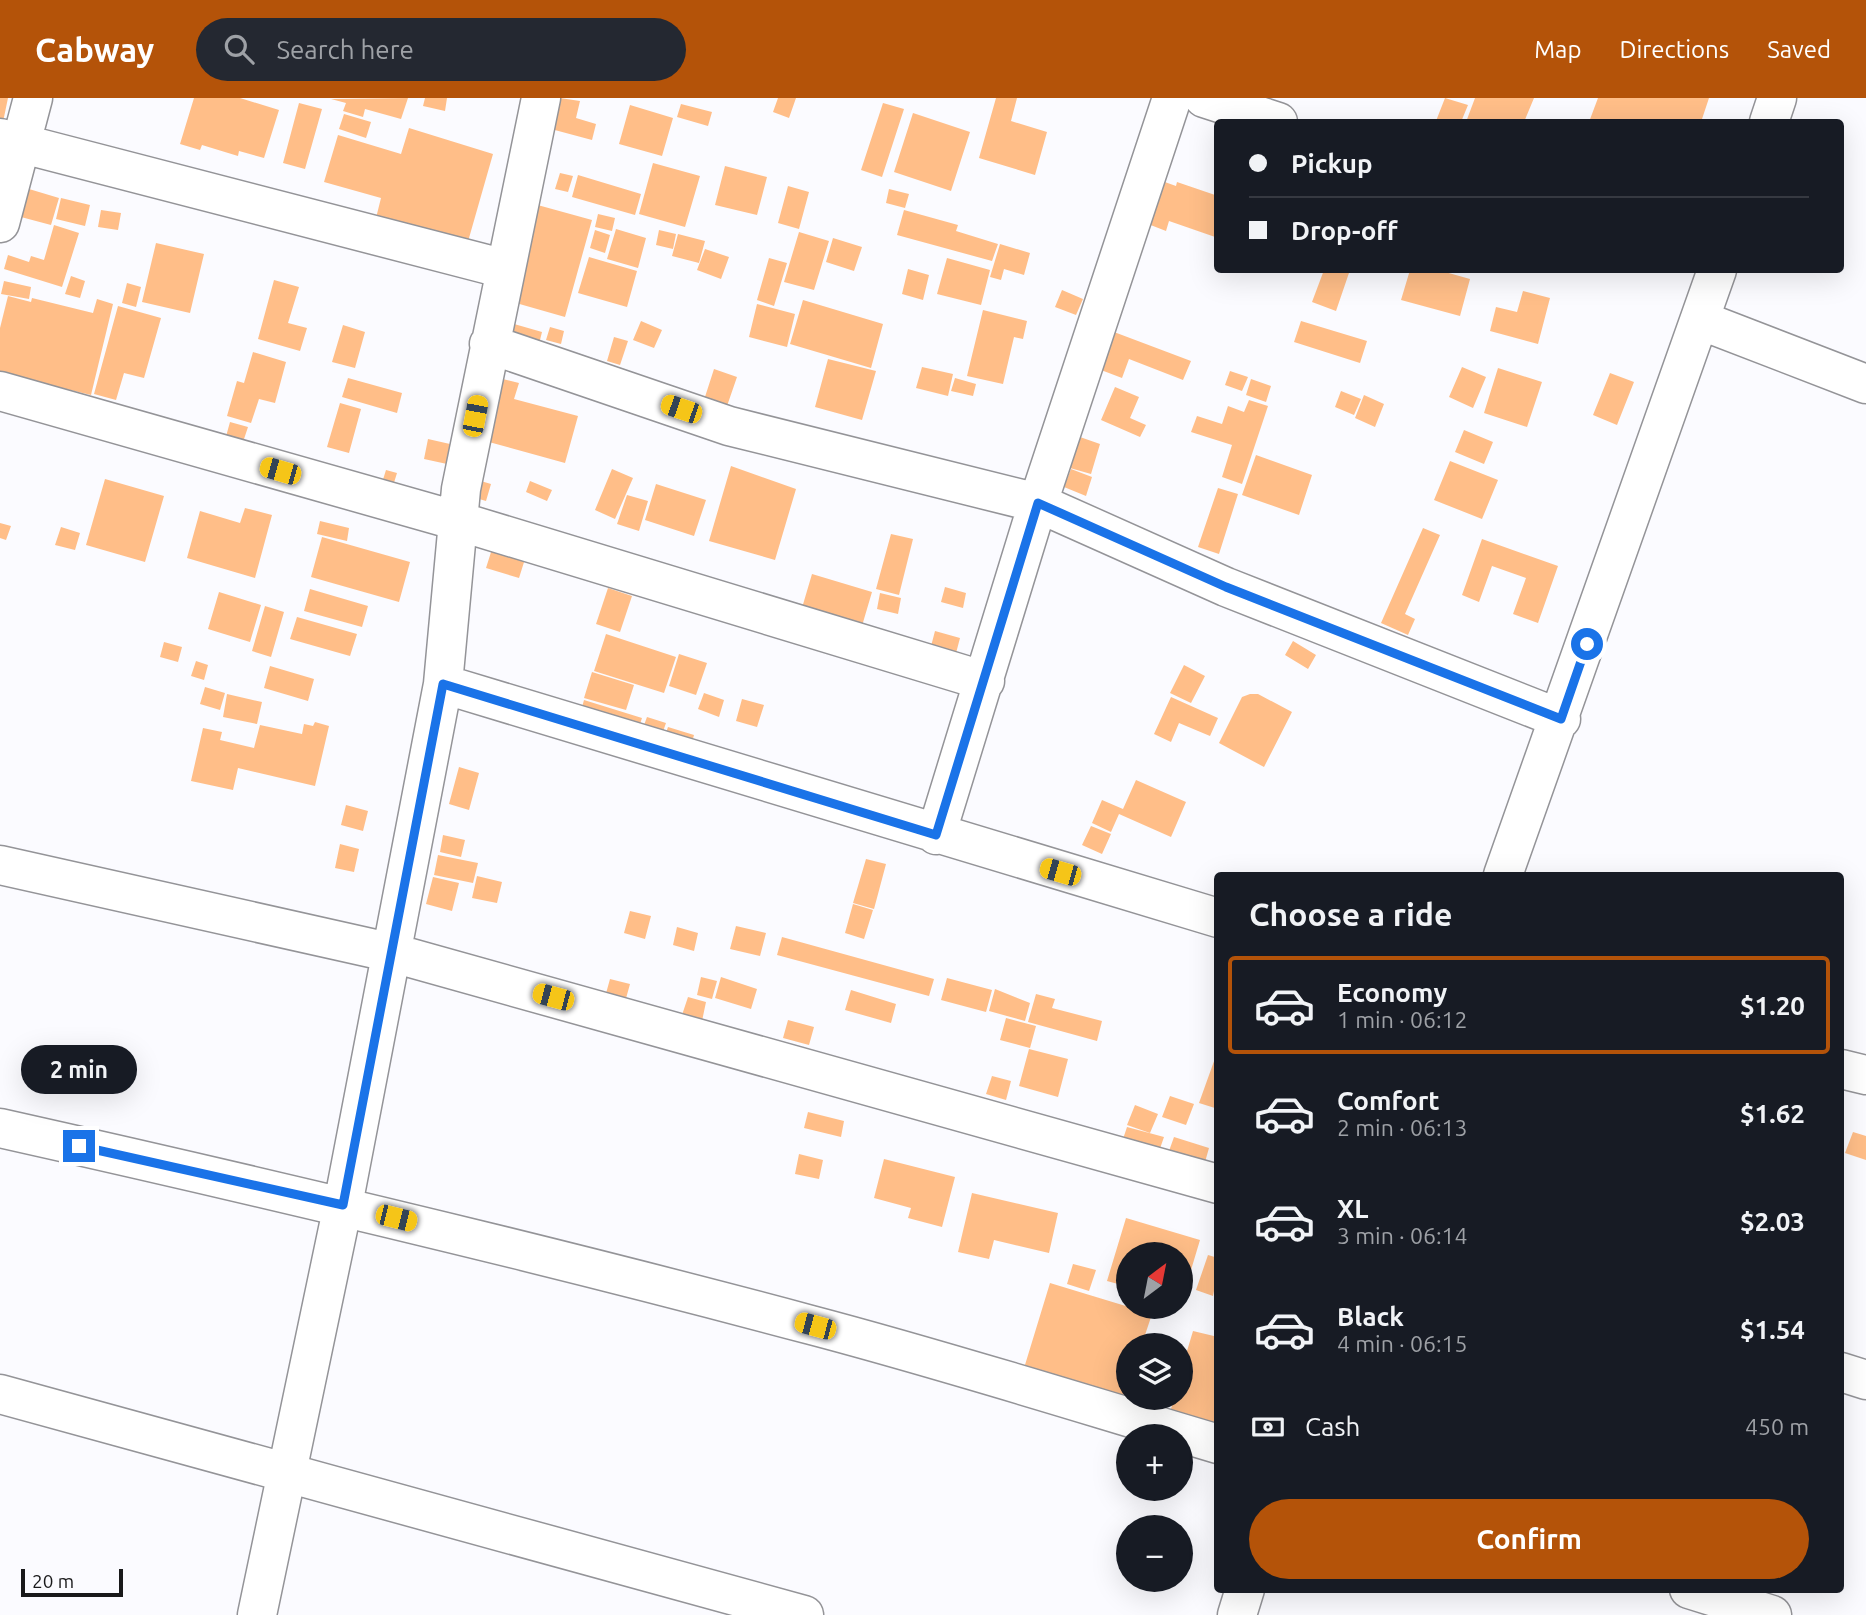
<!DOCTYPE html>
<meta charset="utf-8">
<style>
:root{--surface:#171b24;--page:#242831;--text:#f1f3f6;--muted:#9ea1a6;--line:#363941;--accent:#b45309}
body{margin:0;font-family:Ubuntu,sans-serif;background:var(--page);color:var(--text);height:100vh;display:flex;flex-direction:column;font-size:26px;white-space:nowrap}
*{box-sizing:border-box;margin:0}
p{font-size:23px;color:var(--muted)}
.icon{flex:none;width:38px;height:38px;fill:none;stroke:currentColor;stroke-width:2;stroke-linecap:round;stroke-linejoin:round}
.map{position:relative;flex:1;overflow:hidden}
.sheet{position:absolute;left:1214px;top:774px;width:630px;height:721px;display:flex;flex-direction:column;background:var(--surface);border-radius:7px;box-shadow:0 7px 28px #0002}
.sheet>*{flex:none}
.banner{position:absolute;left:1214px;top:21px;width:630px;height:154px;border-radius:7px;box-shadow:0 7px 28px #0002;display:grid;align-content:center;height:154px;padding:0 35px;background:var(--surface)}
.needle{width:46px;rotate:32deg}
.buttons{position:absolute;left:1116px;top:1144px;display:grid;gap:14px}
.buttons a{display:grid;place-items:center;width:77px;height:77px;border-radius:50%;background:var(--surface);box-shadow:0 7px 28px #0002;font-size:35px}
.scale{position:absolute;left:21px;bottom:18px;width:102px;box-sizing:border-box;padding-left:7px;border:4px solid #19191a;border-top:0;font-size:19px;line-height:24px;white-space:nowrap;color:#19191a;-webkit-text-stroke:5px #fbfbff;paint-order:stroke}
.end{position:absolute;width:32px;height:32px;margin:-16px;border:9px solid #1a73e8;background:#fff;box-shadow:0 0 0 4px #fff}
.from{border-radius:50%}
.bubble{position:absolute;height:49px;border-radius:24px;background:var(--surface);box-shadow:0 7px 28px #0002;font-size:23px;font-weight:600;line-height:49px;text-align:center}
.car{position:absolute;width:21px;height:42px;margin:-21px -10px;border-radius:9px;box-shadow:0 0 5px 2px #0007;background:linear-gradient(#f5c518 24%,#345 0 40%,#f5c518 0 76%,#345 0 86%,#f5c518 0)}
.banner b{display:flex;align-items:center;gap:24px;height:66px;font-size:26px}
.banner b+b{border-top:2px solid var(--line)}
.banner i{width:18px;height:18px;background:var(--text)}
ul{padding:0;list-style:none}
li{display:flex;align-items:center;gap:21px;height:98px;margin:0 14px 10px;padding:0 21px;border:4px solid transparent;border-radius:7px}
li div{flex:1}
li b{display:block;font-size:26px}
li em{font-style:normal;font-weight:600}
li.active{border-color:var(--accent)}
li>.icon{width:63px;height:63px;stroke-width:1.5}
h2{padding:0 35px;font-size:32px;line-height:84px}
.pay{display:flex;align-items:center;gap:18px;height:77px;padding:0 35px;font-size:26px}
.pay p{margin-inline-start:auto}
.action{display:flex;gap:14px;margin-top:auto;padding:14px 35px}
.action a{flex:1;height:80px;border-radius:42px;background:var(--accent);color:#fff;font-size:28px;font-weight:600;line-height:80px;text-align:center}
header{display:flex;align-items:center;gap:42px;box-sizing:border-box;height:98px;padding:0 35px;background:var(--accent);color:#fff}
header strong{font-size:33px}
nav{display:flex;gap:38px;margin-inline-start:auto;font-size:24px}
.search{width:490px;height:63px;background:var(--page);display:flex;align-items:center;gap:18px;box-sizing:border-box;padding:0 24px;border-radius:38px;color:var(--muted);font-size:26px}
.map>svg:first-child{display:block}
.building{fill:#ffbe88}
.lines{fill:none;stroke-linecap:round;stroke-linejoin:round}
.minor-casing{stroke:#949498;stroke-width:41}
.minor{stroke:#fff;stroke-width:38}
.route{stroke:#1a73e8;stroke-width:9}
</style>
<header>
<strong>Cabway</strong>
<div class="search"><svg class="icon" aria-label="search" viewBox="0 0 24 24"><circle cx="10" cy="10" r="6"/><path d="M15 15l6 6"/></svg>Search here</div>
<nav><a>Map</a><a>Directions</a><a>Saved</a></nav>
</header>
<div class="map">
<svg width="1866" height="1517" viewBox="0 0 1866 1517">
<rect width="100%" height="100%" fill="#fbfbff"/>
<path class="building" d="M 0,0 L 8,0 L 3,24 L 0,24 Z
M 194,0 L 240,0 L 279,12 L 264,60 L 239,53 L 238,58 L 202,47 L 200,52 L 180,46 Z
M 408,0 L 401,21 L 365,11 L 363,19 L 343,13 L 346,5 L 331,1 Z
M 425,0 L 447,0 L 445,13 L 423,8 Z
M 560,0 L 580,3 L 576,20 L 596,26 L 592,42 L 551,31 Z
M 778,0 L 796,0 L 789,20 L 773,14 Z
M 996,0 L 1017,0 L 1011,23 L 1047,34 L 1035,77 L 979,60 Z
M 1445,0 L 1468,7 L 1461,24 L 1436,23 Z
M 1475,0 L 1534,0 L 1524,24 L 1466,24 Z
M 1598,0 L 1709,0 L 1701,24 L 1589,24 Z
M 299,5 L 322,11 L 305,71 L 283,65 Z
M 883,5 L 904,11 L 882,79 L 861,72 Z
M 681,6 L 712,14 L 708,28 L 677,19 Z
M 630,7 L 673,20 L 662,58 L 619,46 Z
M 913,15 L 970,34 L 951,93 L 894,74 Z
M 344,16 L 371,24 L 366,40 L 339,31 Z
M 409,30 L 493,56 L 467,147 L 376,120 L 381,100 L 324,84 L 338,37 L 401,56 Z
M 653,65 L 700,78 L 685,129 L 639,116 Z
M 725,68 L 767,79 L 757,117 L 715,107 Z
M 560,75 L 573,78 L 568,94 L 555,91 Z
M 578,77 L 641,96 L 635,117 L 572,99 Z
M 1162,83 L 1176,88 L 1177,84 L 1218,98 L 1218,140 L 1169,123 L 1166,133 L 1148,126 Z
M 788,88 L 809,94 L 799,131 L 778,125 Z
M 29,91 L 59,100 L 51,127 L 21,119 Z
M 889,91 L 909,96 L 905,110 L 886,105 Z
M 61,100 L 90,107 L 85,128 L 56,121 Z
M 534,106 L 592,122 L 565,219 L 509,203 Z
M 101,112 L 121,115 L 118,132 L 98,129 Z
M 904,112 L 958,127 L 956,133 L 998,146 L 992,163 L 897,137 Z
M 598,116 L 615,120 L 612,133 L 595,129 Z
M 54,127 L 79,135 L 62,189 L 4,171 L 8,157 L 29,164 L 31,158 L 44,162 Z
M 616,131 L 646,140 L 638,170 L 607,161 Z
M 595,132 L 610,137 L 605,155 L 590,150 Z
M 659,132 L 676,136 L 673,151 L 656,147 Z
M 799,134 L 829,143 L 814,192 L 784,184 Z
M 678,136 L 705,143 L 699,165 L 672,158 Z
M 833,140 L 862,149 L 854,173 L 826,164 Z
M 156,145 L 204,156 L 190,215 L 142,204 Z
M 1000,146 L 1030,155 L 1024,177 L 1004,171 L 1001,182 L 990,179 Z
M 705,151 L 729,159 L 721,181 L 697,172 Z
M 589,159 L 637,173 L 627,209 L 578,195 Z
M 769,160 L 787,165 L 774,208 L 757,202 Z
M 947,160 L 990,172 L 981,207 L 937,196 Z
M 908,171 L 929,177 L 923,202 L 902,196 Z
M 1324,172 L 1350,172 L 1336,213 L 1312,204 Z
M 1410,172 L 1438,172 L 1470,181 L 1460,218 L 1401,202 Z
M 71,178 L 85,183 L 80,200 L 65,196 Z
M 274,182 L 299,189 L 288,225 L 307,230 L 300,253 L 258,241 Z
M 4,183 L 31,189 L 29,201 L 1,196 Z
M 127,185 L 141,189 L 136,209 L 122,205 Z
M 1062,192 L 1083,201 L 1076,217 L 1055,209 Z
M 1523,193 L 1550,200 L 1538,246 L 1490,233 L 1496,209 L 1517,214 Z
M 8,198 L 31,204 L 32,200 L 93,215 L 97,201 L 113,206 L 91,297 L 0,275 L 0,230 Z
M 803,202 L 883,226 L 871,270 L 790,246 Z
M 757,206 L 795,216 L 787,249 L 749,239 Z
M 118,208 L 161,220 L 144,280 L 124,275 L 116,302 L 94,296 Z
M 983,212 L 1027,223 L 1023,241 L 1014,239 L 1003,286 L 967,278 Z
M 641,223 L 662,232 L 654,250 L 633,242 Z
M 1301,223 L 1367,243 L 1360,265 L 1294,244 Z
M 507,224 L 542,234 L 538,250 L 503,240 Z
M 343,227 L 365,234 L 355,270 L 332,264 Z
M 550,229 L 564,233 L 561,246 L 546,242 Z
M 1114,234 L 1191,263 L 1183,282 L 1129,261 L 1122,280 L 1101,272 Z
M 614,239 L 628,243 L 620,267 L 607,263 Z
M 253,254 L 286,264 L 275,305 L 259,301 L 251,325 L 227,318 L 237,283 L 244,285 Z
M 828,261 L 876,273 L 862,322 L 815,309 Z
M 922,269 L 953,276 L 948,298 L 916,290 Z
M 1462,269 L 1486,279 L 1473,310 L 1449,299 Z
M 1498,270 L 1542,284 L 1527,329 L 1484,315 Z
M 714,271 L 737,279 L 727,308 L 704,302 Z
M 1230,273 L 1248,279 L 1242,293 L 1225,287 Z
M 1610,275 L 1634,284 L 1617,327 L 1593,317 Z
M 494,279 L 519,285 L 514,301 L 578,318 L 565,365 L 478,341 Z
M 348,280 L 402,295 L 397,315 L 342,299 Z
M 955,280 L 976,286 L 973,298 L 951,293 Z
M 1251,281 L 1271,288 L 1266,304 L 1246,297 Z
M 1115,289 L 1139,299 L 1130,320 L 1146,327 L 1140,339 L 1101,322 Z
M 1341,293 L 1361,301 L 1354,317 L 1335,309 Z
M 1364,297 L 1384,306 L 1375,329 L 1355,320 Z
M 1249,302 L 1268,308 L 1242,386 L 1222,379 L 1232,347 L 1191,334 L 1197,318 L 1222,326 L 1228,308 L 1244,314 Z
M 340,305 L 361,311 L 349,355 L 327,349 Z
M 230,324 L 248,329 L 242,347 L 225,342 Z
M 1464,332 L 1493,344 L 1484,366 L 1455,354 Z
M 1080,339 L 1100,346 L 1091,376 L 1070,370 Z
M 428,341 L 450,346 L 447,366 L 424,361 Z
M 1256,357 L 1312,377 L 1299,417 L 1242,397 Z
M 1450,363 L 1498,382 L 1482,421 L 1434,402 Z
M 731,368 L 796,391 L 775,462 L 709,443 Z
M 612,371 L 633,380 L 615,421 L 595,412 Z
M 1071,371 L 1092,379 L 1086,398 L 1064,389 Z
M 386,372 L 397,375 L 392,391 L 381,388 Z
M 105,381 L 164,398 L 145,464 L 86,447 Z
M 474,381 L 491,386 L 486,403 L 469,398 Z
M 530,383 L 552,392 L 547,403 L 526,394 Z
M 656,386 L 706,402 L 694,438 L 645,422 Z
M 1218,390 L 1238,396 L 1219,456 L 1198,449 Z
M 627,397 L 648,403 L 639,433 L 617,426 Z
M 245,410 L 272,417 L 255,480 L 187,460 L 200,413 L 240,425 Z
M 320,423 L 349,430 L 347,443 L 317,436 Z
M 0,425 L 11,428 L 6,442 L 0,440 Z
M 61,429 L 80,435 L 75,452 L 55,447 Z
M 1423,430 L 1440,437 L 1405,516 L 1415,521 L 1408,537 L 1381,525 Z
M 891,436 L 913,441 L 899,497 L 876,491 Z
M 322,439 L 410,464 L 399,504 L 311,479 Z
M 1482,441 L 1558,468 L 1538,525 L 1513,516 L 1526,480 L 1492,468 L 1479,504 L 1462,497 Z
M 492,451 L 525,461 L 519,480 L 486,470 Z
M 812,476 L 872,494 L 859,538 L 799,520 Z
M 945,489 L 966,495 L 963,510 L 941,504 Z
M 608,490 L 632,498 L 620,534 L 596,526 Z
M 310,491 L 368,508 L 362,529 L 304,513 Z
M 219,494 L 261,507 L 250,544 L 208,531 Z
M 880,495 L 901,500 L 898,516 L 877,511 Z
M 265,508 L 284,514 L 271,559 L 252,553 Z
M 297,519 L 357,536 L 350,558 L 290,541 Z
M 935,533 L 960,540 L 955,559 L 930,552 Z
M 606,536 L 676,559 L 664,595 L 594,573 Z
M 1293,543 L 1316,557 L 1308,571 L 1285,557 Z
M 164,544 L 182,549 L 178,564 L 160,559 Z
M 679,556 L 707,565 L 696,597 L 669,588 Z
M 196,563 L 208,567 L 204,582 L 191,578 Z
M 1184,567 L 1205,578 L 1191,605 L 1170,595 Z
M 270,568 L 314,581 L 308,603 L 264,590 Z
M 592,574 L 634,587 L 626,612 L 584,600 Z
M 205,589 L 225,595 L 220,612 L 200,606 Z
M 704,595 L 724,602 L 719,619 L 698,611 Z
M 227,596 L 262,604 L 257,626 L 223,619 Z
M 1250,596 L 1258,596 L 1292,614 L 1264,669 L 1219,645 L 1242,599 Z
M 1171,599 L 1218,620 L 1210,638 L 1179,625 L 1171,644 L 1154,636 Z
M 742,601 L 764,607 L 757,629 L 736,623 Z
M 584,602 L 642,620 L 636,638 L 579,620 Z
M 647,619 L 666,625 L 659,645 L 640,638 Z
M 315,624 L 329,628 L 315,688 L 238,670 L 233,692 L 191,683 L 203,630 L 222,634 L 220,642 L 254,650 L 260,627 L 302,636 L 304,626 L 313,628 Z
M 668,629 L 694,637 L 689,655 L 662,646 Z
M 459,669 L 479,675 L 469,712 L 449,706 Z
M 1136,682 L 1186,704 L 1171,739 L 1119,716 L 1111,734 L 1092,725 L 1102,702 L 1123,711 Z
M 346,707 L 368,713 L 363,733 L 341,727 Z
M 1091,728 L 1111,736 L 1102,756 L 1082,747 Z
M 443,737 L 465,742 L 461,759 L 440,754 Z
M 340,746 L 359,751 L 354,774 L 335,770 Z
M 438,757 L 478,765 L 473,785 L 434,777 Z
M 866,761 L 886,766 L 874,811 L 853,805 Z
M 477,778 L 502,784 L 497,805 L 472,800 Z
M 433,779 L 459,785 L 452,813 L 426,806 Z
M 853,806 L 873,812 L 864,841 L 845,835 Z
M 630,813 L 651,818 L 645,841 L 624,835 Z
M 736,828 L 766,835 L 760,858 L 730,851 Z
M 677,829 L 698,835 L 694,853 L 673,847 Z
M 782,839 L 934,881 L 929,898 L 777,857 Z
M 701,879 L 717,883 L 712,901 L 697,897 Z
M 721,879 L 757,891 L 751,911 L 715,900 Z
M 947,880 L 992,892 L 986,914 L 941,902 Z
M 610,881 L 630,886 L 625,904 L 605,899 Z
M 995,891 L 1030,905 L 1025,923 L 989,913 Z
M 851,892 L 896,906 L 891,925 L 845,912 Z
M 1036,896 L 1055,901 L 1052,910 L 1102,923 L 1097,943 L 1028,924 Z
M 688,899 L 706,904 L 702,923 L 682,917 Z
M 1006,920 L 1036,928 L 1030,950 L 1000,942 Z
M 788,922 L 814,929 L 809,947 L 783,940 Z
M 1029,951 L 1068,961 L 1058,999 L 1019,988 Z
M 1218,952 L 1218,1011 L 1199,1005 Z
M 992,978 L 1011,983 L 1006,1002 L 986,996 Z
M 1170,998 L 1194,1006 L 1186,1027 L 1162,1019 Z
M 1135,1007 L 1158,1016 L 1150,1035 L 1127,1027 Z
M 808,1014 L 844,1023 L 841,1039 L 804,1030 Z
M 1127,1029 L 1164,1039 L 1156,1062 L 1122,1044 Z
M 1853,1034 L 1866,1038 L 1866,1062 L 1845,1055 Z
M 1174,1039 L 1209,1050 L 1205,1064 L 1169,1053 Z
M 799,1056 L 823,1062 L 819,1081 L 795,1076 Z
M 884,1061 L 955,1079 L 942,1129 L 908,1120 L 911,1110 L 874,1100 Z
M 972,1095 L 1058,1115 L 1049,1155 L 994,1142 L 989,1161 L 958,1154 Z
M 1126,1120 L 1200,1142 L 1182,1202 L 1181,1157 L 1129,1157 L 1129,1189 L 1107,1183 Z
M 1208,1157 L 1218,1160 L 1218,1194 L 1214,1193 L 1213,1198 L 1196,1192 Z
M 1073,1166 L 1096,1172 L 1089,1193 L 1067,1186 Z
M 1050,1185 L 1152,1216 L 1145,1237 L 1178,1247 L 1129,1248 L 1129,1300 L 1158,1300 L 1155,1311 L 1021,1280 Z
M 1193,1233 L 1218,1239 L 1218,1291 L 1215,1296 L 1218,1297 L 1218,1332 L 1168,1322 L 1174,1300 L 1181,1300 L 1181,1273 Z"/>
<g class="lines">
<defs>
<path id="minor" d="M 1204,0 L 1278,24
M 1769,24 L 1777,0
M 0,40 L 505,171
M 0,125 L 33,0
M 1700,222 L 1866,286
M 489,246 L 729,328 L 1038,405 L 1226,489 L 1561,621
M 0,293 L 458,423 L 985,583
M 443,586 L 1218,820
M 936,737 L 1038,405 L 1172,0
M 0,767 L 393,855 L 1218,1086
M 1503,777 L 1717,172
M 1841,971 L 1866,977
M 0,1030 C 272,1091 542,1155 811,1227 C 948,1263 1083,1306 1218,1346
M 1841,1274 L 1866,1282
M 0,1296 L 804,1517
M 1689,1491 L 1772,1517
M 257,1517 L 343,1107 L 443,586 L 461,391 L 541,0
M 1237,1517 L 1245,1491"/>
</defs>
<use href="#minor" class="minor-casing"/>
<use href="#minor" class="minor"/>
</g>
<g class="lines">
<path class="route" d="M 79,1048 L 343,1107 L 443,586 L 936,737 L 1038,405 L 1226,489 L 1561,621 L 1587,546"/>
</g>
</svg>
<div class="buttons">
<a><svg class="needle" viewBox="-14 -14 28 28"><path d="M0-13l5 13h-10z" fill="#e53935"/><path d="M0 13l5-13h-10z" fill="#9ea1a6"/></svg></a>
<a><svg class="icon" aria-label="layers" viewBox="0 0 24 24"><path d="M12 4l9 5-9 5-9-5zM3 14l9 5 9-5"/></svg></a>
<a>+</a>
<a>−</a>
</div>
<div class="scale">20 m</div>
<i class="end from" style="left:1587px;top:546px"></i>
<i class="end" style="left:79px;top:1048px"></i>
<div class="bubble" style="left:21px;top:947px;width:116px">2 min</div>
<i class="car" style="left:681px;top:311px;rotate:289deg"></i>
<i class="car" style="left:475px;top:318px;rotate:11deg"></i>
<i class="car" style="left:280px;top:373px;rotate:286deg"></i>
<i class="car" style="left:1060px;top:774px;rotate:286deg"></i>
<i class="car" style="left:553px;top:899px;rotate:285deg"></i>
<i class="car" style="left:396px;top:1120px;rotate:104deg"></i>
<i class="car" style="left:815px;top:1228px;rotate:285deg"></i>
<div class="banner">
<b><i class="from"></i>Pickup</b>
<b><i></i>Drop-off</b>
</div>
<section class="sheet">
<h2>Choose a ride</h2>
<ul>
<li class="active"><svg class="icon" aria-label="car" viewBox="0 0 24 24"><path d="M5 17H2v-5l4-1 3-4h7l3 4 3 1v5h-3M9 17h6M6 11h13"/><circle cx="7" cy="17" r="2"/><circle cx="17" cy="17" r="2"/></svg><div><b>Economy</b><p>1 min · 06:12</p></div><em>$1.20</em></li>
<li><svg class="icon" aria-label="car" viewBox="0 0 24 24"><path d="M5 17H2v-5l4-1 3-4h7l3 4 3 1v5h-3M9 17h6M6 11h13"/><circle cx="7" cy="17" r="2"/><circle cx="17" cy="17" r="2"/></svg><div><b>Comfort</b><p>2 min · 06:13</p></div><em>$1.62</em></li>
<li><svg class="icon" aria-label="car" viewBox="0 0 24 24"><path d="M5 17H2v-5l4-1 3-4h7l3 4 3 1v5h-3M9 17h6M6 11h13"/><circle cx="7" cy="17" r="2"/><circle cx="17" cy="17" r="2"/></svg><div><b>XL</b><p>3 min · 06:14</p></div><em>$2.03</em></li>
<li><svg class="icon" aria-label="car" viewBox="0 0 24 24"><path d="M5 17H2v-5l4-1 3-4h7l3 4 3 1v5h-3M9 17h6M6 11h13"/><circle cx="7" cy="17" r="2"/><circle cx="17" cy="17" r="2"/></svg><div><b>Black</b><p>4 min · 06:15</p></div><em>$1.54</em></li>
</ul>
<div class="pay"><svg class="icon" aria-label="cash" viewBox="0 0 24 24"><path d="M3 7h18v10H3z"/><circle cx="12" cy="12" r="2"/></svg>Cash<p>450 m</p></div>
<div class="action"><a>Confirm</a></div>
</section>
</div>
